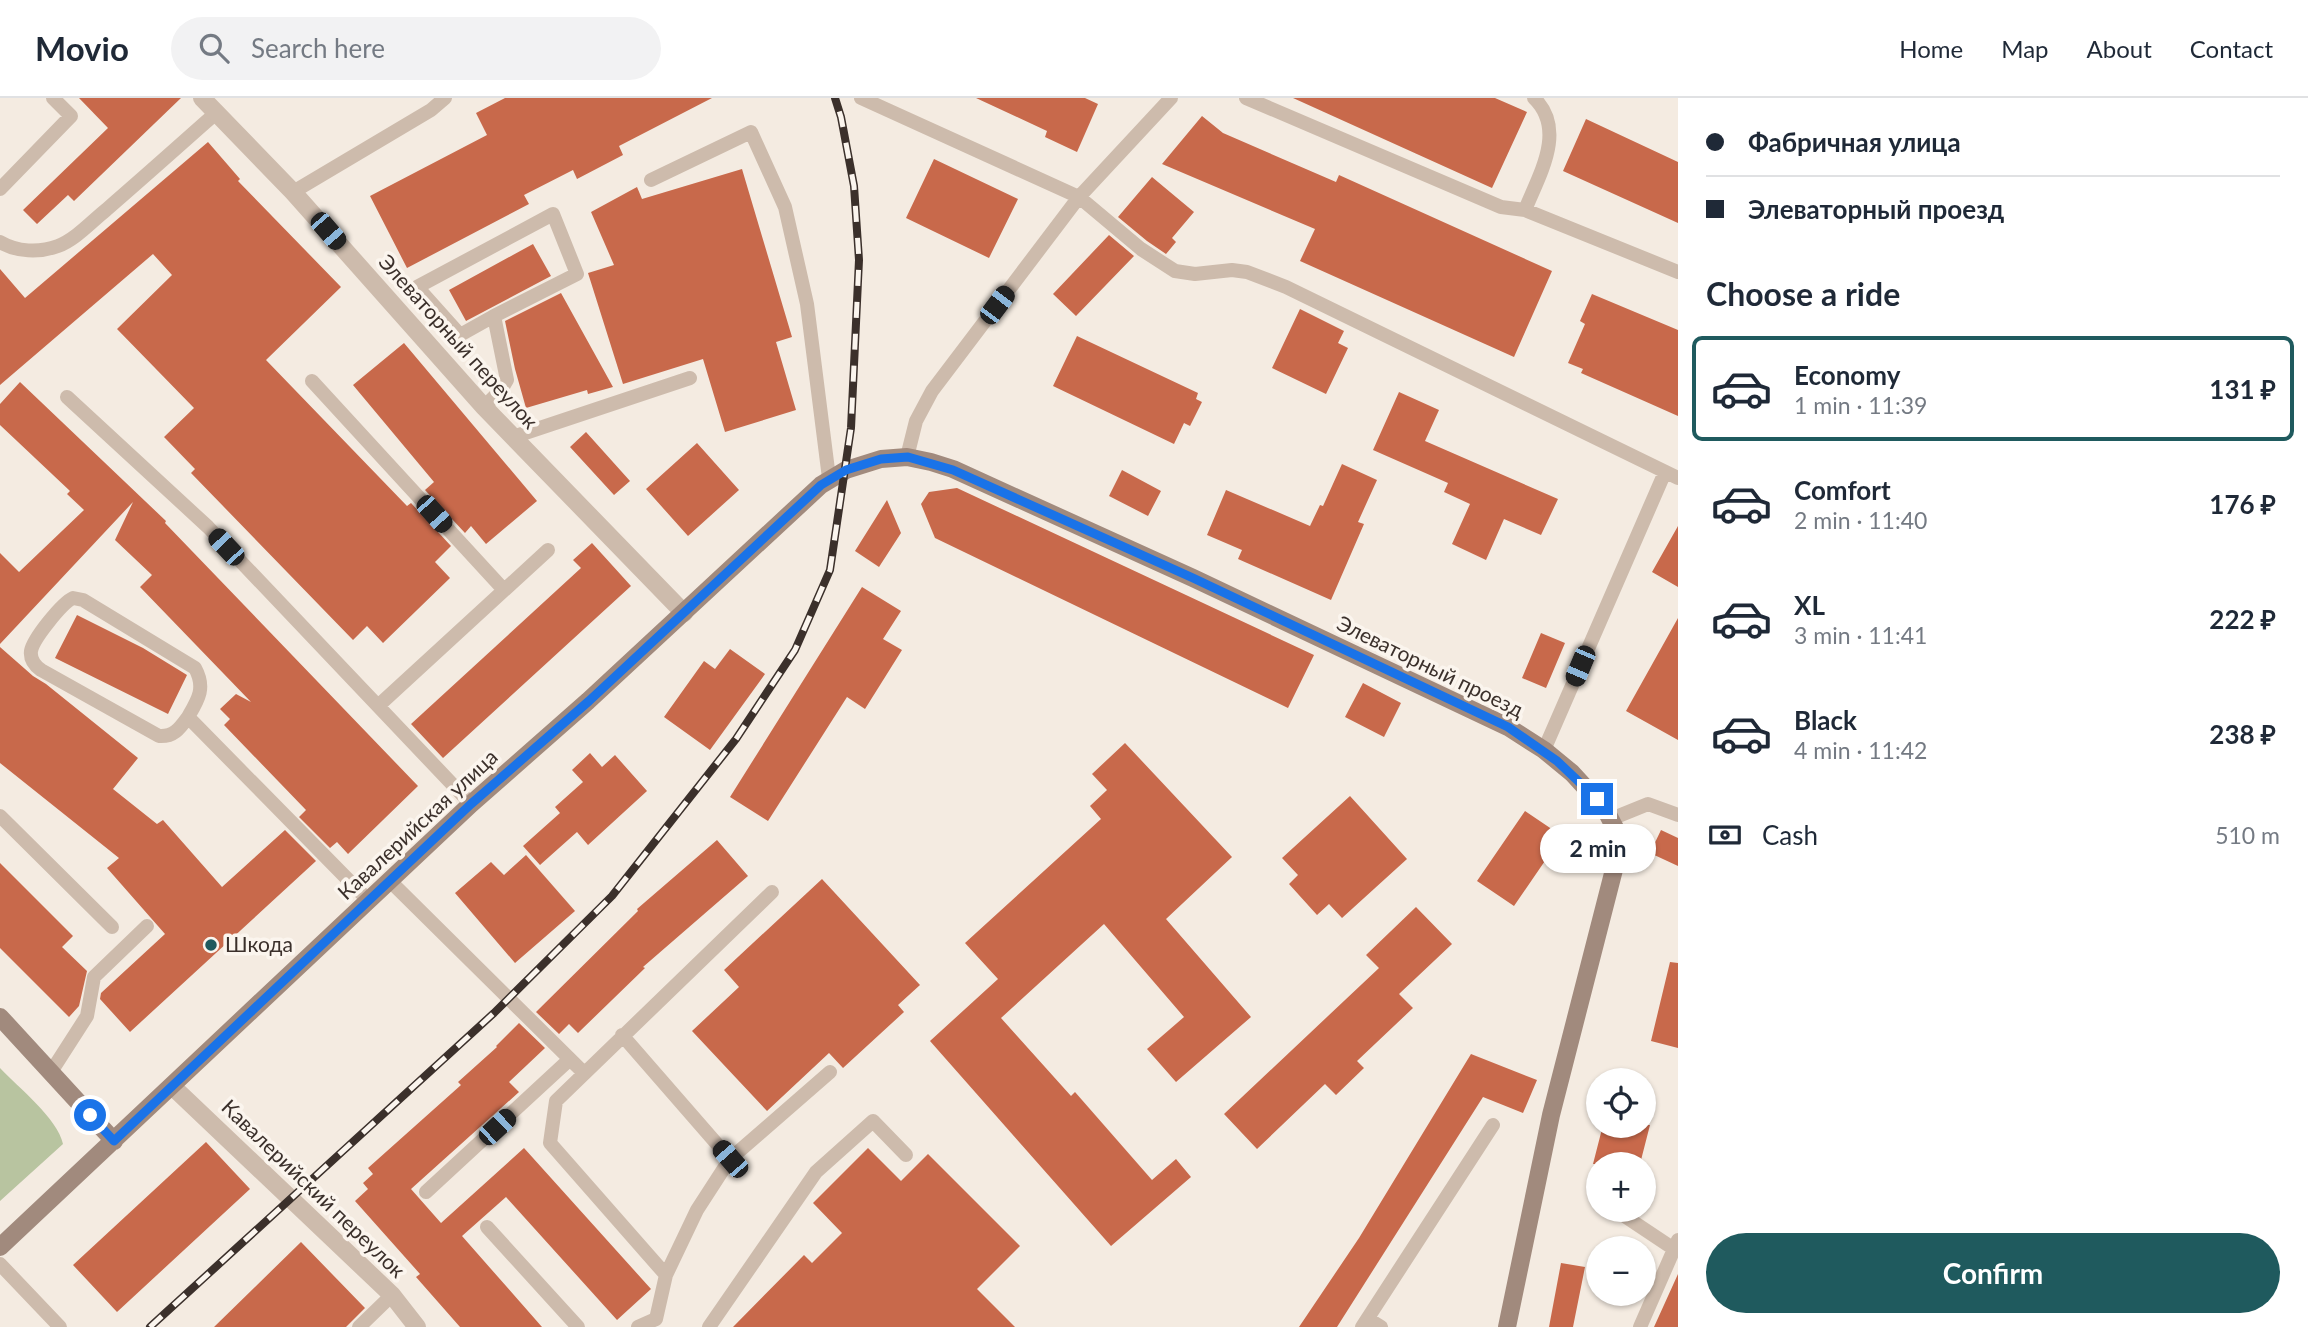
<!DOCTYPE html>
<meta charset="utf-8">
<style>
:root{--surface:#fff;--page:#f2f2f3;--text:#1f2937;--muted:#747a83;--line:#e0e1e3;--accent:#1f5a5e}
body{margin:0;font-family:Lato,sans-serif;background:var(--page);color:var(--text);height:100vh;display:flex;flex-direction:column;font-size:26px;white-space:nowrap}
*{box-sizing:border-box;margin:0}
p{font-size:23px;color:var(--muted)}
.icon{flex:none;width:38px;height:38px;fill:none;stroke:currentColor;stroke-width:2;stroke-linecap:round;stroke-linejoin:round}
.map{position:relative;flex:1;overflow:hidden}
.side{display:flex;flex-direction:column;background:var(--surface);width:630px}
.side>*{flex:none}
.guide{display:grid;align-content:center;height:154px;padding:0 28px;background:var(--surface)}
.buttons{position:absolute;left:1586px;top:970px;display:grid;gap:14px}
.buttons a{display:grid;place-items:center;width:70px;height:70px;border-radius:50%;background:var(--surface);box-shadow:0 2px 5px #0004;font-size:35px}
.end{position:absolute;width:32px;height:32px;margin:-16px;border:9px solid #1a73e8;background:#fff;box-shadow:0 0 0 4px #fff}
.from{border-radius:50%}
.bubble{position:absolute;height:49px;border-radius:24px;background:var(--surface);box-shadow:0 2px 5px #0004;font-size:23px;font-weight:700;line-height:49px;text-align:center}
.car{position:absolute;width:21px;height:42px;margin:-21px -10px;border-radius:9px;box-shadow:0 0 5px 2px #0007;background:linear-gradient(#222 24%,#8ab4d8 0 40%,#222 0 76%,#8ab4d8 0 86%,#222 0)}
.guide b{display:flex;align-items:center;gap:24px;height:66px;font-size:26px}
.guide b+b{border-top:2px solid var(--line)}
.guide i{width:18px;height:18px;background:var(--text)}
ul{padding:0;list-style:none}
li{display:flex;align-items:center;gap:21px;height:105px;margin:0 14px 10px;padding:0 14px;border:4px solid transparent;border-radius:10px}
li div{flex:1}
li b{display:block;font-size:26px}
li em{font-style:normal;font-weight:700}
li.current{border-color:var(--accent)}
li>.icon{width:63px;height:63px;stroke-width:1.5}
h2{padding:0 28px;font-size:32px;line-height:84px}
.pay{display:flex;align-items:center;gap:18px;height:77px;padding:0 28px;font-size:26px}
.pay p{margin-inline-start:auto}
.cta{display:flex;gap:14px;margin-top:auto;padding:14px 28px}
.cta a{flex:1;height:80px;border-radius:42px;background:var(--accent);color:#fff;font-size:28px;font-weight:700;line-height:80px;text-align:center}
header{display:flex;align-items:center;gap:42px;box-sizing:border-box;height:98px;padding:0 35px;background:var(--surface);border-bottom:2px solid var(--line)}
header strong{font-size:33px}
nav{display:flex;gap:38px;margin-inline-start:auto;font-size:24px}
.search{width:490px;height:63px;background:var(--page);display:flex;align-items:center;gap:18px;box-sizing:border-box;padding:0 24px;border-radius:38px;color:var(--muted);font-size:26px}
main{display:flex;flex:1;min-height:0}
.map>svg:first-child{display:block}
.green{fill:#b8c4a0}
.building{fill:#c8694b}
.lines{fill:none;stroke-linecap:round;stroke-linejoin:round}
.lane{stroke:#cdbbac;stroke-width:14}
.street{stroke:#cdbbac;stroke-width:18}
.secondary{stroke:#a18a7d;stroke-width:18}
.rail-casing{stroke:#3b302b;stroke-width:8}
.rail{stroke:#fbf5ee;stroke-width:5;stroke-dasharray:16;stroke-linecap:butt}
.route{stroke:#1a73e8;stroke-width:9}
.poi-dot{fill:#1f5a5e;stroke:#fbf5ee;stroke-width:2.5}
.labels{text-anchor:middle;stroke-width:7;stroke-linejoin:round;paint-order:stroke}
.street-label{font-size:21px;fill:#3b302b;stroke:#fbf5ee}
.poi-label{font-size:21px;fill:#3b302b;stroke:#fbf5ee;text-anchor:start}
</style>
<header>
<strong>Movio</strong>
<div class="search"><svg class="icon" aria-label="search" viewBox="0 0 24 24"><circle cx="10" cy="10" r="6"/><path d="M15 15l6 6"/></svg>Search here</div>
<nav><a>Home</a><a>Map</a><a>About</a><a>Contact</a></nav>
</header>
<main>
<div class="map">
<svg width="1678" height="1229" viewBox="0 0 1678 1229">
<rect width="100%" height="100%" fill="#f4ebe1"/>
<path class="green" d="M 0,970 C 18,989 58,1021 63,1046 L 0,1103 Z"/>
<path class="building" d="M 79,0 L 181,0 L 74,103 L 68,97 L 37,126 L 23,112 L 108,30 Z
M 505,0 L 712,0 L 619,48 L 623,57 L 577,81 L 573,72 L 524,97 L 529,106 L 407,170 L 370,98 L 487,37 L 476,15 Z
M 976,0 L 1085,0 L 1098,6 L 1077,54 L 1045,39 L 1047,33 Z
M 1293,0 L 1495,0 L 1527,14 L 1492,90 Z
M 1202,18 L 1223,35 L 1336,84 L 1339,77 L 1552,173 L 1514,259 L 1300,163 L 1315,131 L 1162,66 Z
M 1586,21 L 1678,64 L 1678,125 L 1563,73 Z
M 208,44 L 240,81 L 238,83 L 341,189 L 266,262 L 407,408 L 411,405 L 451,448 L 435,464 L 450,480 L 383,545 L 367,528 L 353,542 L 191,375 L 195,371 L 164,339 L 194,310 L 117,231 L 172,177 L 153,156 L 0,287 L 0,171 L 25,200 Z
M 934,61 L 1018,101 L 989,160 L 906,120 Z
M 742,71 L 792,239 L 776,244 L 796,312 L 725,334 L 703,261 L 623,286 L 588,175 L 614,167 L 591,114 L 637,89 L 642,101 Z
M 1152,79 L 1194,114 L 1172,140 L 1176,144 L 1166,156 L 1147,143 L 1118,119 Z
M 1109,137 L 1134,158 L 1076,218 L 1053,196 Z
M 533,146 L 551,178 L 466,223 L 449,192 Z
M 561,195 L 613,289 L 588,296 L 587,292 L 526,310 L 515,271 L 505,223 Z
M 1592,196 L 1678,232 L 1678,318 L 1581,275 L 1583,271 L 1568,265 L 1585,226 L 1580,223 Z
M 1300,211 L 1344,233 L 1338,245 L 1348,250 L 1326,296 L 1272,270 Z
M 1077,238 L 1198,295 L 1196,301 L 1202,304 L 1190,328 L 1184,325 L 1174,346 L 1053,288 Z
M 404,245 L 537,403 L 486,446 L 471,428 L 465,435 L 425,392 L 434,384 L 353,287 Z
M 20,284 L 166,423 L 165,425 L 418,688 L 348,756 L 337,744 L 330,750 L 299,719 L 306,712 L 224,627 L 230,621 L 220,611 L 236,596 L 251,604 L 140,489 L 152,477 L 115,442 L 133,404 L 0,546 L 0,455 L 19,474 L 84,412 L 67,396 L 70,393 L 0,327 L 0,306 Z
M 1399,294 L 1439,312 L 1425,343 L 1558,401 L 1541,437 L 1504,421 L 1486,462 L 1452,446 L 1470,406 L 1444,394 L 1448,385 L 1373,352 Z
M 586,334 L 630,383 L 614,397 L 570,349 Z
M 697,345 L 739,392 L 688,438 L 646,391 Z
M 1342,366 L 1377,382 L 1358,424 L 1364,426 L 1331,502 L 1238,461 L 1242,452 L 1207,437 L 1226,392 L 1310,428 L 1320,407 L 1323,408 Z
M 1122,372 L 1161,393 L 1148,418 L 1109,398 Z
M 957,390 L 1314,557 L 1288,610 L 935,440 L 921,406 L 929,394 Z
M 887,402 L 901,435 L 879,469 L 855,453 Z
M 1678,428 L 1678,489 L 1652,474 Z
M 592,445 L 631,488 L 443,660 L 411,626 L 581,470 L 573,462 Z
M 862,489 L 901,513 L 883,541 L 902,552 L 865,611 L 847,599 L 768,723 L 730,699 Z
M 77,517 L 143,550 L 187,577 L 168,616 L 55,560 Z
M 1678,520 L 1678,642 L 1626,613 Z
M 1541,535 L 1565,545 L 1546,590 L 1522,580 Z
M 0,549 L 33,578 L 46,586 L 138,660 L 113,691 L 157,726 L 163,722 L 222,789 L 285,732 L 316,763 L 130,934 L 100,901 L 101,895 L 165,836 L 107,770 L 119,760 L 0,665 Z
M 730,551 L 765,576 L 710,652 L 664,619 L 704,563 L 715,571 Z
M 1363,585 L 1401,605 L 1384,639 L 1345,619 Z
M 1125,645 L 1232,759 L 1166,821 L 1251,919 L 1176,984 L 1147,951 L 1184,919 L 1104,826 L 1001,920 L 1071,998 L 1075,994 L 1152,1082 L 1176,1061 L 1191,1079 L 1111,1148 L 930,943 L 998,881 L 965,845 L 1101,721 L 1090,708 L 1107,692 L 1092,676 Z
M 590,655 L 602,669 L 615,657 L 647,693 L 588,747 L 577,734 L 540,767 L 523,748 L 560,715 L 555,709 L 583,684 L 572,672 Z
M 1350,698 L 1407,761 L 1342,820 L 1329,806 L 1317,817 L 1289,786 L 1298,777 L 1282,760 Z
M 1525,713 L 1562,738 L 1514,808 L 1477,783 Z
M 1661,732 L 1678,740 L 1678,768 L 1650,755 Z
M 717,742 L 748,778 L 643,869 L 645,870 L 578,935 L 569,926 L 559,936 L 536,914 L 638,813 L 637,811 Z
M 526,757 L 575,813 L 515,865 L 455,795 L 491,764 L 504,777 Z
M 0,765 L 73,838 L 62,849 L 87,873 L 79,908 L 69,919 L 0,850 Z
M 822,781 L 920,887 L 898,907 L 904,914 L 843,970 L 829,955 L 767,1013 L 692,933 L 739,889 L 724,872 Z
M 1416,809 L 1452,846 L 1399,896 L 1413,910 L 1357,963 L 1364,970 L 1336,997 L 1325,986 L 1257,1051 L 1224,1016 L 1379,870 L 1366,857 Z
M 1670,864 L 1678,865 L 1678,950 L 1651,943 Z
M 519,925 L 545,950 L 509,984 L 519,994 L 411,1091 L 441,1125 L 524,1050 L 651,1191 L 617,1222 L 506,1099 L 462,1138 L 542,1229 L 460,1229 L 416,1179 L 420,1176 L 355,1103 L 368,1091 L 363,1085 L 373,1076 L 368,1070 L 461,987 L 458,984 L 497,949 L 496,948 Z
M 1471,956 L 1537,982 L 1523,1015 L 1483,999 L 1337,1229 L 1299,1229 L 1359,1140 Z
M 1603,1027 L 1650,1027 L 1640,1066 L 1593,1066 Z
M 206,1044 L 250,1091 L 117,1214 L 73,1167 Z
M 868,1050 L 901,1083 L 928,1056 L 1020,1148 L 977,1191 L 1015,1229 L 733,1229 L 804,1157 L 812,1165 L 842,1135 L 813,1105 Z
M 301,1144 L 365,1210 L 346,1229 L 214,1229 Z
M 1561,1165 L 1585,1169 L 1573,1229 L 1549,1229 Z
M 1678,1176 L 1678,1229 L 1654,1229 Z"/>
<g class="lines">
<path class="lane" d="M 861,0 L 1079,99 L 1141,151 L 1175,173 L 1195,176 L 1232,172 L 1247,174 L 1286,189 L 1678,380
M 1246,0 L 1501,109 L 1525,112 L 1678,174
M 651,82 L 751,34 L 785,109 L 807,206 L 829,380
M 0,91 L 71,18 L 53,0
M 293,94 L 431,12 L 445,0
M 1525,112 C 1539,77 1567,32 1534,0
M 0,144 C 17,154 39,155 58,148 C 76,141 91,124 106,112 C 143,80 180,47 216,15
M 312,283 L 504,492
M 67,299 L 208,429 L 471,706
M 484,309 L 501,292 L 507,282 L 494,218 L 577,176 L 553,116 L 417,189 L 460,237 L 494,218
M 513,339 L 690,280
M 907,359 L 916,323 L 932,293 L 1079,99 L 1171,0
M 378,608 L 548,452
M 188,619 C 198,602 206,590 195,570 L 83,502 L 73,500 C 62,505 33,541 31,553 C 30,561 34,567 41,572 L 159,638 C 174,639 180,630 188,619 L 369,803
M 1544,652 L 1665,374
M 0,718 L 112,829
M 1611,721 L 1648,706 L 1678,717
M 390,783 L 583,974
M 622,937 L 730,1061
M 51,974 L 87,918 L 94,879 L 147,828
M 426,1094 L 570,961
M 1614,1111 L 1674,1151
M 487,1129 L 578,1229
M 0,1166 L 60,1229
M 666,1177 L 550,1045 L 556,1003 L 772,794
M 656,1221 L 666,1177 L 697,1112 L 730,1061 L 830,974
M 1368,1221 L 1381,1229
M 359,1229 L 392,1197
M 638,1229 L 656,1221
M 709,1229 L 816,1074 L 873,1023 L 906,1057
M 1362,1229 L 1493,1027
M 1640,1229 L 1678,1142"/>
<path class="street" d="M 202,0 L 293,94 L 484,309 L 684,515
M 173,989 L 392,1197 L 417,1229"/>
<path class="secondary" d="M 0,919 L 114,1043
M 0,1149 L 471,706 L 588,603 L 821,387 L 846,372 L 881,361 L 907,359 L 931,364 L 953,371 L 1193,480 L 1508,629 L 1544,652 L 1572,675 L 1605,711 L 1616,732 L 1618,756 L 1551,1017 L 1507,1229"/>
<defs>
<path id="rail" d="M 150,1229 L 494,915 L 612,798 L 736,641 L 795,552 L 830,472 L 851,330 L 859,162 L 854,88 L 841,19 L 835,0"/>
</defs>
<use href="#rail" class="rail-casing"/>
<use href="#rail" class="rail"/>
</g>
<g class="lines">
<path class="route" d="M 90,1017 L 114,1043 L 471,706 L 589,603 L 821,387 L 846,372 L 881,361 L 908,359 L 953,372 L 1193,480 L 1508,629 L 1557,663 L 1597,701"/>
</g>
<circle class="poi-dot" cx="211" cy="847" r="7"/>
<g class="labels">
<g class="street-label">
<text transform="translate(458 244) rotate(48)" y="7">Элеваторный переулок</text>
<text transform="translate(1430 569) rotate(26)" y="7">Элеваторный проезд</text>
<text transform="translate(418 727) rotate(-43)" y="7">Кавалерийская улица</text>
<text transform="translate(313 1091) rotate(44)" y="7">Кавалерийский переулок</text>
</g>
<g class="poi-label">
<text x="225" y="854">Шкода</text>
</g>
</g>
</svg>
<div class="buttons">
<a><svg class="icon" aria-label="locate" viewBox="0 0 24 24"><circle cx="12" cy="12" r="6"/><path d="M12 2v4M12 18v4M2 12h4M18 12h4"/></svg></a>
<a>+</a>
<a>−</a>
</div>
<i class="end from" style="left:90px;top:1017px"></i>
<i class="end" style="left:1597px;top:701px"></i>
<div class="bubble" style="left:1540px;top:726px;width:116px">2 min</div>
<i class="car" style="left:328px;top:133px;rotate:139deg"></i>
<i class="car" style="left:997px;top:207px;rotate:37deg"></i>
<i class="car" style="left:434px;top:416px;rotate:138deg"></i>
<i class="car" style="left:226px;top:449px;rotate:317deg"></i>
<i class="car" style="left:1580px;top:568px;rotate:203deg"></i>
<i class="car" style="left:497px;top:1029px;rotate:47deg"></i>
<i class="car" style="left:730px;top:1061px;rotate:319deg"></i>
</div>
<section class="side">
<div class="guide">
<b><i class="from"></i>Фабричная улица</b>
<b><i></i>Элеваторный проезд</b>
</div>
<h2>Choose a ride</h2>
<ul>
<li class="current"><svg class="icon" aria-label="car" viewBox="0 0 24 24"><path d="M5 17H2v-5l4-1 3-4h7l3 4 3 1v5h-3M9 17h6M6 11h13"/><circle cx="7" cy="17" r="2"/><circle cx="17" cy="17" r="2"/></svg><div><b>Economy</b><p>1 min · 11:39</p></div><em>131 ₽</em></li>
<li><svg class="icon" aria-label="car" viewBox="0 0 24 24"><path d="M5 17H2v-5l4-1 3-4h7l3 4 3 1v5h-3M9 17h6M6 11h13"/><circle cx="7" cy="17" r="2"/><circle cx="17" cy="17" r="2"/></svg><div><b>Comfort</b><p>2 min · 11:40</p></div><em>176 ₽</em></li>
<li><svg class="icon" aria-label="car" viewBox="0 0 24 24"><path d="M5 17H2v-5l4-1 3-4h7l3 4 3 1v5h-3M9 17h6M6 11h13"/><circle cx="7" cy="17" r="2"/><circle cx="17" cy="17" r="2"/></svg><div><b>XL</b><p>3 min · 11:41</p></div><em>222 ₽</em></li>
<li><svg class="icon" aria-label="car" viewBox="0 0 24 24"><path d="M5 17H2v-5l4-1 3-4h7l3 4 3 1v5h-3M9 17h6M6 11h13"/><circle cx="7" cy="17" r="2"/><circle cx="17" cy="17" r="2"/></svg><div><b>Black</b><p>4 min · 11:42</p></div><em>238 ₽</em></li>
</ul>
<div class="pay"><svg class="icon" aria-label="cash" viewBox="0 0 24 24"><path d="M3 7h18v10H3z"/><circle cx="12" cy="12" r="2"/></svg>Cash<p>510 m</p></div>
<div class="cta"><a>Confirm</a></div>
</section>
</main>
